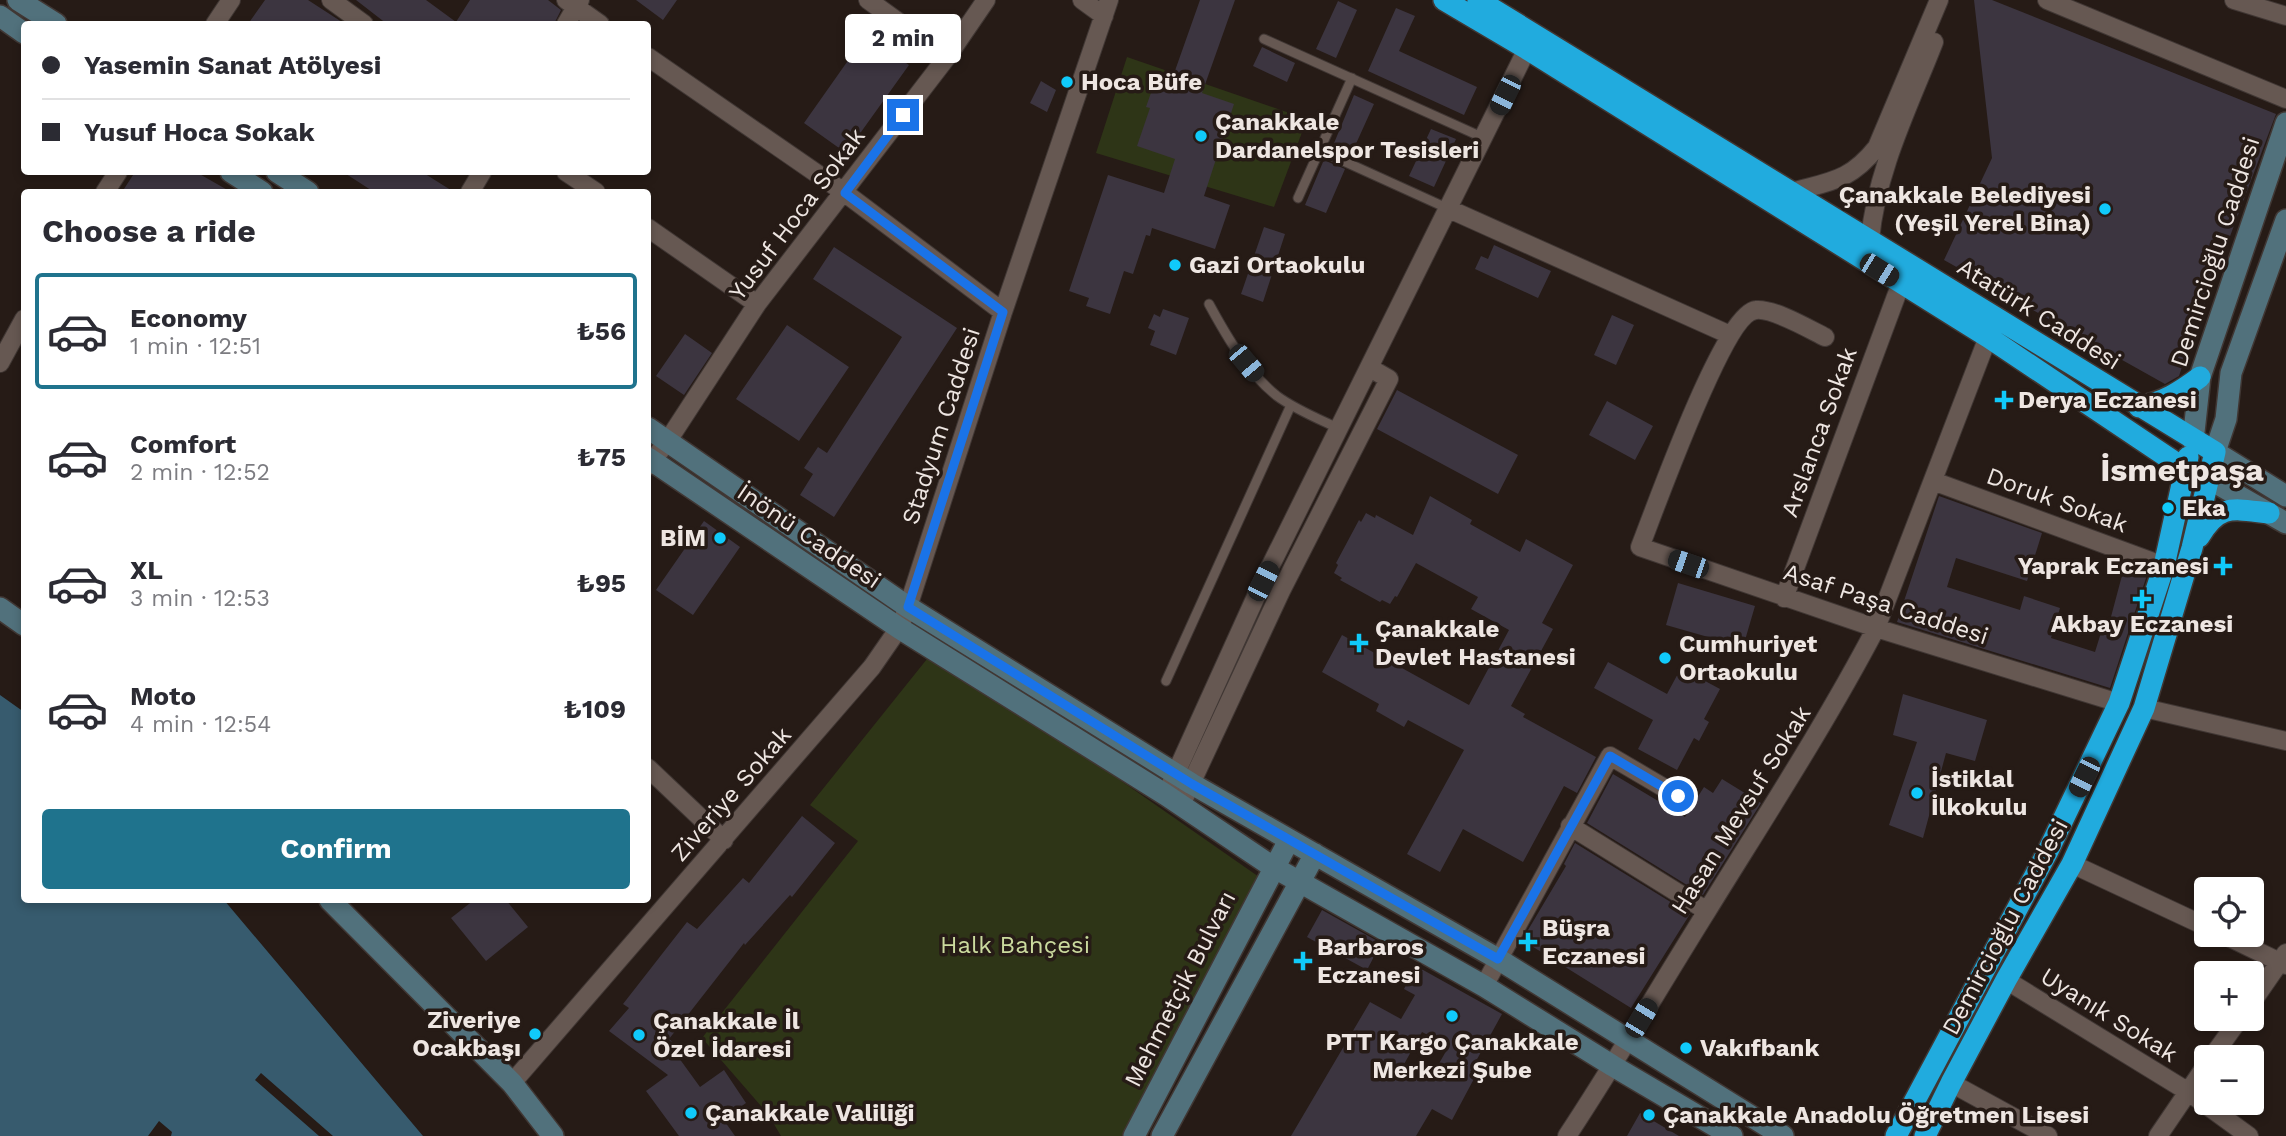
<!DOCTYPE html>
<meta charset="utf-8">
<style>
:root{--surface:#fff;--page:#f2f2f3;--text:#2b2b33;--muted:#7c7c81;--line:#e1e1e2;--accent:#1f738d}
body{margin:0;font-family:"Work Sans",sans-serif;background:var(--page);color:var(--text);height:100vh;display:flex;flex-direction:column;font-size:26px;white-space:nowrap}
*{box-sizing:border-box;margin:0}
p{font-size:23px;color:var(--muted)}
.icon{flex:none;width:38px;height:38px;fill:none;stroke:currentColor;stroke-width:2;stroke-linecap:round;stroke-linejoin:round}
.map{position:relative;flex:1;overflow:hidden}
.drawer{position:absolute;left:21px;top:189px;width:630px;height:714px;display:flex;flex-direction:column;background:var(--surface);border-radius:7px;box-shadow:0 4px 10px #0003}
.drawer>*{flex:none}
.top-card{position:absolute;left:21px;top:21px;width:630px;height:154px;border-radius:7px;box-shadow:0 4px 10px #0003;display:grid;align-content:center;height:154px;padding:0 21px;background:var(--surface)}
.controls{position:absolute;left:2194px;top:877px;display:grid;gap:14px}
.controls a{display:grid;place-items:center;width:70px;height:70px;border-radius:7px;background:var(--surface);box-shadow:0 4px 10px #0003;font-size:35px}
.end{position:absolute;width:32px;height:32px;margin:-16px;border:9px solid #1a73e8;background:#fff;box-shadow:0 0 0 4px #fff}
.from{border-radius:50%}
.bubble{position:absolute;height:49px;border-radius:7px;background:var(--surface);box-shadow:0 4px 10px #0003;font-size:23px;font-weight:700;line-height:49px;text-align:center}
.car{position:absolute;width:21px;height:42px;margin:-21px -10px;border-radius:9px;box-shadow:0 0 5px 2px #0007;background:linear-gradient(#222 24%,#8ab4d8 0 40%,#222 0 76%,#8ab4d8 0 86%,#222 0)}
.top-card b{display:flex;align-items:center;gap:24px;height:66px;font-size:26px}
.top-card b+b{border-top:2px solid var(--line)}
.top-card i{width:18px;height:18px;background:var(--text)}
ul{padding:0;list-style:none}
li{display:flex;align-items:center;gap:21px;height:116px;margin:0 14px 10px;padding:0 7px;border:4px solid transparent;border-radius:7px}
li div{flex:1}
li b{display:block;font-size:26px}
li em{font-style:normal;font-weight:700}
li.active{border-color:var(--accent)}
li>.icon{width:63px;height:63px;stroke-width:1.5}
h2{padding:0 21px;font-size:32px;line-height:84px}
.primary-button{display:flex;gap:14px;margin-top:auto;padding:14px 21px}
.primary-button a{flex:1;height:80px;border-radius:7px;background:var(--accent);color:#fff;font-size:28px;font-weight:700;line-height:80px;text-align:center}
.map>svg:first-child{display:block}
.green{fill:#2e3517}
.water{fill:#375b6e}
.building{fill:#3c3540;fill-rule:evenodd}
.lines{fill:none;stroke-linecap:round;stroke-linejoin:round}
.lane-casing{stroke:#403734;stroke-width:11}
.street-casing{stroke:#403734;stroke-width:20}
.secondary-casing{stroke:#403734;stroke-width:24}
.highway-casing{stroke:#403734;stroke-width:24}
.lane{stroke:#665852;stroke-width:9}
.street{stroke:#665852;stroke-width:18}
.secondary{stroke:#51717c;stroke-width:21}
.highway{stroke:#21abde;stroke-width:21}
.route{stroke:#1a73e8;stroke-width:9}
.poi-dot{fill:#10cafa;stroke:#261b16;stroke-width:2.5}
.labels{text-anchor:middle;stroke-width:7;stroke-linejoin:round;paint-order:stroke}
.poi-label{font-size:24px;font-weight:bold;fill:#eee6e2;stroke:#261b16;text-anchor:start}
.street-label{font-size:24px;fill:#eee6e2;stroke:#261b16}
.park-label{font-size:24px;fill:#cbda9e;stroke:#261b16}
.district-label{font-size:32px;font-weight:bold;fill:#eee6e2;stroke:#261b16}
</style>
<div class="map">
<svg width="2286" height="1136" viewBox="0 0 2286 1136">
<rect width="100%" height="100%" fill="#261b16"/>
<path class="green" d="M 1127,57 L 1307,119 L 1274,207 L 1096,153 Z
M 931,654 L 1097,764 L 1262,879 L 1128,1136 L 781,1136 L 768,1114 L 702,1038 L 858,841 L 810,805 Z"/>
<path class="water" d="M 0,695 L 24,712 L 24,900 L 224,900 L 423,1136 L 333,1136 L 261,1073 L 255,1080 L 319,1136 L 171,1136 L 172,1132 L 159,1121 L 148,1136 L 0,1136 Z"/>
<path class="building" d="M 265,0 L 308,0 L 345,24 L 248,24 Z
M 356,0 L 426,0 L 456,22 L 470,0 L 548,0 L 561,10 L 554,24 L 387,24 Z
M 636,0 L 677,0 L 663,20 Z
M 1200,0 L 1235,0 L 1202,93 L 1234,104 L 1204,196 L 1230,205 L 1215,249 L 1152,228 L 1150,236 L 1146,235 L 1133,274 L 1124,271 L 1110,314 L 1086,306 L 1089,298 L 1069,291 L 1108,175 L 1164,193 L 1175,159 L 1137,146 L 1150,108 L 1146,107 L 1153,87 L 1157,88 L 1160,78 L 1171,82 Z
M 1974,0 L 1992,0 L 2276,114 L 2191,340 L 2179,376 L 2165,384 L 1944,260 L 1992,158 Z
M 1338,1 L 1357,10 L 1336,58 L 1316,49 Z
M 1396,8 L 1415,16 L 1399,51 L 1477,87 L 1464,115 L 1368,71 Z
M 866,35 L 909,65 L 846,153 L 804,123 Z
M 1262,47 L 1295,63 L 1287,82 L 1253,66 Z
M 1041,81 L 1056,90 L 1047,112 L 1030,103 Z
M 1354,95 L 1374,104 L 1350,157 L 1332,148 Z
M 1431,129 L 1456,139 L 1434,187 L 1409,176 Z
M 1326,161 L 1345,169 L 1326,213 L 1305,205 L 1323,162 Z
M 135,172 L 196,172 L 231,192 L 122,192 Z
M 343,172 L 422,172 L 454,192 L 374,192 Z
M 1264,227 L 1285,234 L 1263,302 L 1241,294 Z
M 1494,245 L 1551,271 L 1538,298 L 1475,269 L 1481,256 L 1488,259 Z
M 834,247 L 957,328 L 834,517 L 800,495 L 813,474 L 804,468 L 818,447 L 827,453 L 902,337 L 813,279 Z
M 1163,309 L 1189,318 L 1176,355 L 1150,345 L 1155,331 L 1148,328 L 1154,314 L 1160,317 Z
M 1612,315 L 1634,325 L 1616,365 L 1594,355 Z
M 787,325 L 849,367 L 799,441 L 736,399 Z
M 685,334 L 712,353 L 684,395 L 656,376 Z
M 1397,390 L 1518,455 L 1498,494 L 1377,429 Z
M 1607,401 L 1653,426 L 1635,460 L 1589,435 Z
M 1430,496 L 1472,520 L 1470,524 L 1520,552 L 1526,539 L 1573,565 L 1542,623 L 1553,629 L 1511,706 L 1525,714 L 1523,717 L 1596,757 L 1577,793 L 1564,786 L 1523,862 L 1463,829 L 1440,872 L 1407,854 L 1464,750 L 1408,720 L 1404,727 L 1376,711 L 1379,704 L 1322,672 L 1342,635 L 1469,705 L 1509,630 L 1471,609 L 1478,597 L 1416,563 L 1397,597 L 1395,596 L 1390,604 L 1382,600 L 1380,602 L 1340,580 L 1342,578 L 1334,573 L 1338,565 L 1336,563 L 1359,520 L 1361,522 L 1366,513 L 1375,518 L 1376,515 L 1413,535 Z
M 1939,496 L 2042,533 L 2027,581 L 1956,558 L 1947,587 L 2020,610 L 2024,596 L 2060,608 L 2051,638 L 2095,652 L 2103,626 L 2108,628 L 2124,568 L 2147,575 L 2110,688 L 1897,622 Z
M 704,521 L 740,547 L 693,615 L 656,590 Z
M 1678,583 L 1755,606 L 1743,647 L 1666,625 Z
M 1608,662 L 1667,694 L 1681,668 L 1720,689 L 1704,719 L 1709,722 L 1699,741 L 1694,738 L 1677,770 L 1638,749 L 1653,720 L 1594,688 Z
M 1903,694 L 1987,720 L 1975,761 L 1946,753 L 1923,838 L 1889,825 L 1917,742 L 1893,735 Z
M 1613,774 L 1685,817 L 1704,787 L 1713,793 L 1722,779 L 1761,803 L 1703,895 L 1587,823 Z
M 802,816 L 835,843 L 792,897 L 790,895 L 745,945 L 744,943 L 669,1039 L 675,1044 L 671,1047 L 700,1087 L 724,1070 L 746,1103 L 723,1119 L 735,1136 L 679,1136 L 646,1091 L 668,1075 L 609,1031 L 629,1008 L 623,1004 L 687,922 L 697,929 L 743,878 L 749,883 Z
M 1575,843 L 1690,914 L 1631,1008 L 1522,940 L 1566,866 L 1564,864 Z
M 474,900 L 506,900 L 528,927 L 486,961 L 451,918 Z
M 1322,910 L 1381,943 L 1367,970 L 1307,937 Z
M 1416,966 L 1502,1014 L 1470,1072 L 1476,1075 L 1452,1120 L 1432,1109 L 1416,1136 L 1291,1136 L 1370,1002 L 1401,1019 L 1415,995 L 1404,989 ZM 1422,1032 L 1449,1046 L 1429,1081 L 1403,1066 Z
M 1640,1113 L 1679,1136 L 1627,1136 Z"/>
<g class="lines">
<defs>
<path id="lane" d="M 1264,39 L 1484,138
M 1319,150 L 1449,209
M 1298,198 L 1352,78
M 1209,304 C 1227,337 1247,372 1277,396 C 1296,410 1319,419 1340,429
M 1166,681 L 1291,405"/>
<path id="street" d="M 331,0 L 364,24
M 566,0 L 600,24
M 868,0 L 947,57
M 1082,0 L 1104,16
M 2047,0 L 2286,99
M 2234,0 L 2286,16
M 215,24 L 231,0
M 566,24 L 580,0
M 648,57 L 845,193 L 1003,312
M 566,172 L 596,192
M 105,192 L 118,172
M 470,192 L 482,172
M 1792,192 C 1831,181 1850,181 1877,147 L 1939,0
M 1449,209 L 1730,335
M 648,228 L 757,304
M 1870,240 C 1876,171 1909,106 1934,42
M 1825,337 C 1809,329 1773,308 1756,310 C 1724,313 1654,512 1640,547 L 1876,628 L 2119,703
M 0,363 L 24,319
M 648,466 L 667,442 L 757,304 L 947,57 L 986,0
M 1933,481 L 2164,566
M 1784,598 L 1901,283
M 2144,708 L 2286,741
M 648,768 L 724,840
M 1170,786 L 1263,581 L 1527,49
M 1181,805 L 1281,591 L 1389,379 L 1370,368
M 1570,826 L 1707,911
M 2072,864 L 2207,927
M 2222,934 L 2286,965
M 2006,980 L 2187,1091 L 2249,1136
M 1484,986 L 1610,756 L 1678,796
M 2252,1002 L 2286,953
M 2212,1057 L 2240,1018
M 512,1083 L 872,667 L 899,628 L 908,607 L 1003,312 L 1109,0
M 1951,1083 L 2048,1136
M 1567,1136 C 1616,1062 1660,986 1707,911 C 1765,817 1825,725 1876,628 L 1988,337
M 2158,1136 L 2207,1064"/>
<path id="secondary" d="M 18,0 L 56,24
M 0,16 L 24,33
M 231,172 L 262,192
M 277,172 L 308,192
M 2286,220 L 2231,373 L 2226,419 L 2215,452 L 2286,496
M 648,428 L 908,607 L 1192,784 L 1498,959 L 1783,1136
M 2193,441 L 2200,377 L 2286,123
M 648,458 L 899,628 L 1166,795 L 1273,867 L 1484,986 L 1613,1066 L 1732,1136
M 2209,479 L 2286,523
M 0,608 L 24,625
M 330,900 L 512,1083 L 553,1136
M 1134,1136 L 1289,840
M 1162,1136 L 1315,854"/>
<path id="highway" d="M 1444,0 L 1527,49 L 1988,337 L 2185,469 L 2209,479
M 1478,0 L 2215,452 L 2192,548 L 2144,708 L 2072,864 L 2006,980 L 1951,1083 L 1925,1136
M 2139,407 C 2164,402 2180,392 2200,377
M 2199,537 C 2219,503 2233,509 2269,513
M 1896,1136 L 2048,851 L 2119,703 L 2164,566 L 2188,457"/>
</defs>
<use href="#lane" class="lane-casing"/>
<use href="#street" class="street-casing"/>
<use href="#secondary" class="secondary-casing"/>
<use href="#highway" class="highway-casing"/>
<use href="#lane" class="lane"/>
<use href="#street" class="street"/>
<use href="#secondary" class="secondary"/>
<use href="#highway" class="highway"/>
</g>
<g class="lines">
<path class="route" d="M 903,115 L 845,193 L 1003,312 L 908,607 L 1192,784 L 1498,959 L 1610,756 L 1678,796"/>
</g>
<g class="poi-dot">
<circle cx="1067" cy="82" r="7"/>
<circle cx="1201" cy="136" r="7"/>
<circle cx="2105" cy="209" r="7"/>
<circle cx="1175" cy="265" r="7"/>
<path d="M2000.5 389.5h7v7h7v7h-7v7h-7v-7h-7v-7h7z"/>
<circle cx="2168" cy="508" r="7"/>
<circle cx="720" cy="538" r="7"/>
<path d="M2219.5 555.5h7v7h7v7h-7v7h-7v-7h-7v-7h7z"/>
<path d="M2138.5 588.5h7v7h7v7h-7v7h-7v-7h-7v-7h7z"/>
<path d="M1355.5 632.5h7v7h7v7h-7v7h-7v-7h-7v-7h7z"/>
<circle cx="1665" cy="658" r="7"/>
<circle cx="1917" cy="793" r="7"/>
<path d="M1524.5 931.5h7v7h7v7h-7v7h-7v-7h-7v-7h7z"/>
<path d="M1299.5 950.5h7v7h7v7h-7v7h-7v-7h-7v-7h7z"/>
<circle cx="1452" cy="1016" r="7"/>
<circle cx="535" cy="1034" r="7"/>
<circle cx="639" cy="1035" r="7"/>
<circle cx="1686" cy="1048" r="7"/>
<circle cx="691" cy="1113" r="7"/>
<circle cx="1649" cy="1115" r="7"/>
</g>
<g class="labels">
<g class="poi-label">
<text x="1081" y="90">Hoca Büfe</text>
<text x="1215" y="130">Çanakkale<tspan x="1215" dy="28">Dardanelspor Tesisleri</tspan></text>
<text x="2091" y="203" text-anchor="end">Çanakkale Belediyesi<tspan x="2091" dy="28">(Yeşil Yerel Bina)</tspan></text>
<text x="1189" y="273">Gazi Ortaokulu</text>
<text x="2018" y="408">Derya Eczanesi</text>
<text x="2182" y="516">Eka</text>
<text x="706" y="546" text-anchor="end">BİM</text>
<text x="2209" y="574" text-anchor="end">Yaprak Eczanesi</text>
<text x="2142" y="632" text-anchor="middle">Akbay Eczanesi</text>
<text x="1375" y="637">Çanakkale<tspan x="1375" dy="28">Devlet Hastanesi</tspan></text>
<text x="1679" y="652">Cumhuriyet<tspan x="1679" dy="28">Ortaokulu</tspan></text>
<text x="1931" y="787">İstiklal<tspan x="1931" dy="28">İlkokulu</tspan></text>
<text x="1542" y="936">Büşra<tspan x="1542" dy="28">Eczanesi</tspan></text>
<text x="1317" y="955">Barbaros<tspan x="1317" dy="28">Eczanesi</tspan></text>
<text x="521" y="1028" text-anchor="end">Ziveriye<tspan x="521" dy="28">Ocakbaşı</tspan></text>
<text x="653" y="1029">Çanakkale İl<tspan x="653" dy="28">Özel İdaresi</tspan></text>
<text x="1452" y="1050" text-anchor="middle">PTT Kargo Çanakkale<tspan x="1452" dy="28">Merkezi Şube</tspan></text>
<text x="1700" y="1056">Vakıfbank</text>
<text x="705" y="1121">Çanakkale Valiliği</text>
<text x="1663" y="1123">Çanakkale Anadolu Öğretmen Lisesi</text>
</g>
<g class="street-label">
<text transform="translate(797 214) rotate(-53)" y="8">Yusuf Hoca Sokak</text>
<text transform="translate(2215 252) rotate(-72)" y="8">Demircioğlu Caddesi</text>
<text transform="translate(2039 314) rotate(32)" y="8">Atatürk Caddesi</text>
<text transform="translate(941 426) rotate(-72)" y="8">Stadyum Caddesi</text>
<text transform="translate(1819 432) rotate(-70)" y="8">Arslanca Sokak</text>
<text transform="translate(2057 500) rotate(20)" y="8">Doruk Sokak</text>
<text transform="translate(809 536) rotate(34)" y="8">İnönü Caddesi</text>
<text transform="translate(1886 604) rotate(18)" y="8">Asaf Paşa Caddesi</text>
<text transform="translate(731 794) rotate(-49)" y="8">Ziveriye Sokak</text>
<text transform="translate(1741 810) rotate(-58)" y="8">Hasan Mevsuf Sokak</text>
<text transform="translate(2005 927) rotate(-62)" y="8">Demircioğlu Caddesi</text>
<text transform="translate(1180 989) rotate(-63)" y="8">Mehmetçik Bulvarı</text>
<text transform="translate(2109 1015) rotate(32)" y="8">Uyanık Sokak</text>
</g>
<g class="park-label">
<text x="1015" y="953">Halk Bahçesi</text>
</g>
<g class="district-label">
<text x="2182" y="481">İsmetpaşa</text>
</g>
</g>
</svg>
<div class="controls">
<a><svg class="icon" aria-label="locate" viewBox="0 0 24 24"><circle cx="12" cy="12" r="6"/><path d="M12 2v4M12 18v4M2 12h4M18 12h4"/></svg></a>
<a>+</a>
<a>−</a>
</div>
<i class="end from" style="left:1678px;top:796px"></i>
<i class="end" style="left:903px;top:115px"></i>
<div class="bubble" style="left:845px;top:14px;width:116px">2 min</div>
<i class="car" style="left:1505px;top:95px;rotate:206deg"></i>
<i class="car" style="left:1879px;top:270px;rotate:122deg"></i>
<i class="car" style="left:1246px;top:363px;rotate:140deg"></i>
<i class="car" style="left:1688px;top:564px;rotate:289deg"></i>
<i class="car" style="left:1263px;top:581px;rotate:27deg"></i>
<i class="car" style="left:2084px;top:777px;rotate:206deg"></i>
<i class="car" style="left:1641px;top:1018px;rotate:31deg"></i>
<div class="top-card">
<b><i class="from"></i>Yasemin Sanat Atölyesi</b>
<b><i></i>Yusuf Hoca Sokak</b>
</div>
<section class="drawer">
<h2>Choose a ride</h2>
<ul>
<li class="active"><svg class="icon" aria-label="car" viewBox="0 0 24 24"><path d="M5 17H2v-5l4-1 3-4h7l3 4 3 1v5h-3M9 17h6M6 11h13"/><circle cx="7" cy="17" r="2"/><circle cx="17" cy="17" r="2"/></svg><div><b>Economy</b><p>1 min · 12:51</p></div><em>₺56</em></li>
<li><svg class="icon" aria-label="car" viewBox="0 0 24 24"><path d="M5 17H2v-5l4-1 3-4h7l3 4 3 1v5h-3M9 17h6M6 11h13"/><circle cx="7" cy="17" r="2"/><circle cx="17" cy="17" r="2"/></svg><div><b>Comfort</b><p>2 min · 12:52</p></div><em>₺75</em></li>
<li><svg class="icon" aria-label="car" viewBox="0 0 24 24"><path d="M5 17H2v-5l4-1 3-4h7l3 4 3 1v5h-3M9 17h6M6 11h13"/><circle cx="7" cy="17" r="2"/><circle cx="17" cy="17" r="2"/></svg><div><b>XL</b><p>3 min · 12:53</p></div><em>₺95</em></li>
<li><svg class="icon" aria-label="car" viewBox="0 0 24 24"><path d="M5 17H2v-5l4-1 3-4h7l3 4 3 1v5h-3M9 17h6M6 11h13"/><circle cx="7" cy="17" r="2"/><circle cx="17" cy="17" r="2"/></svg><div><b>Moto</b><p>4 min · 12:54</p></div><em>₺109</em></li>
</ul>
<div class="primary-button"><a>Confirm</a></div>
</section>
</div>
